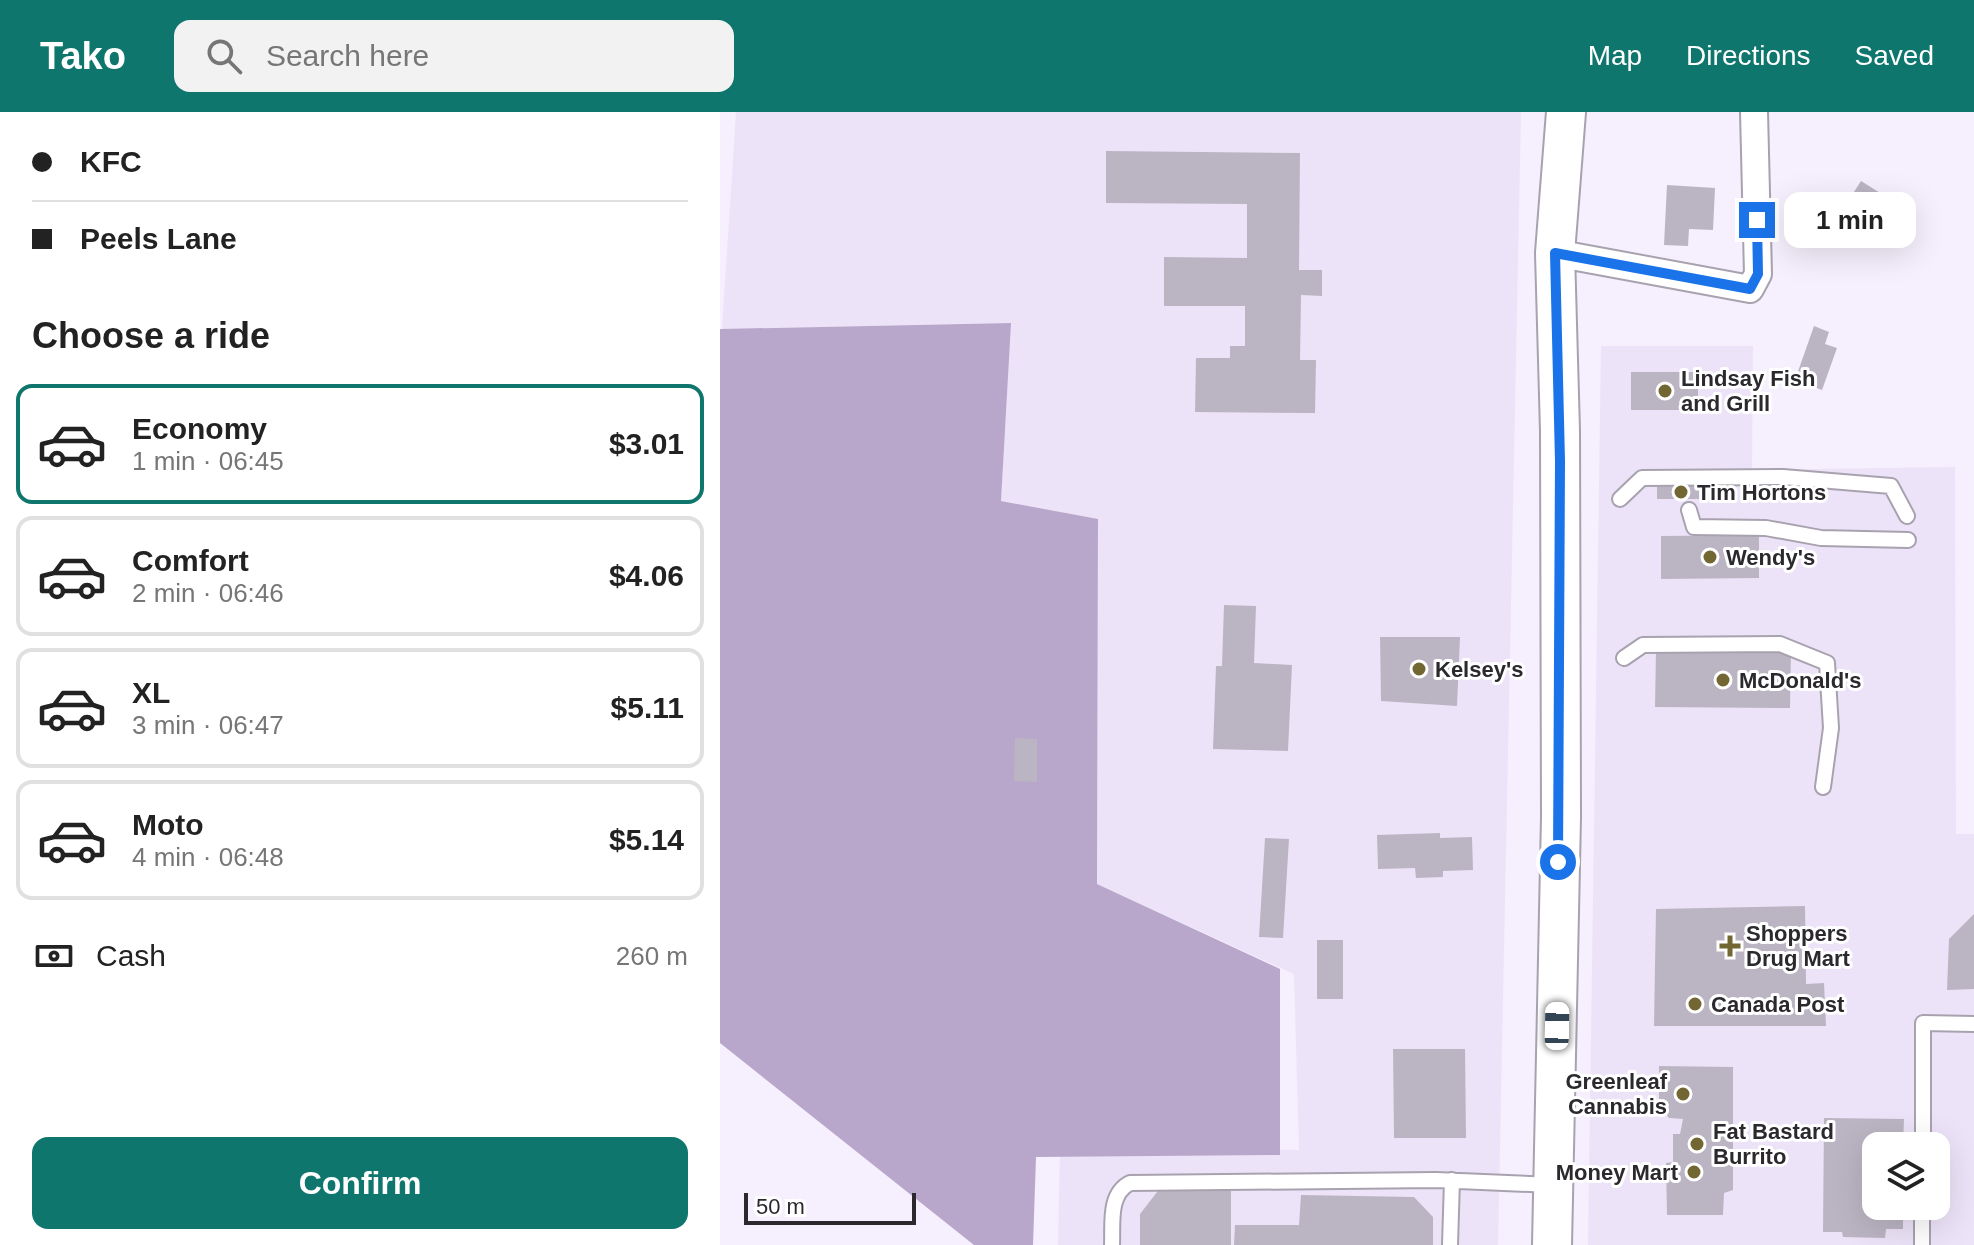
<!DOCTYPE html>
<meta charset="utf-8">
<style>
:root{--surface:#fff;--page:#f2f2f2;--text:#222;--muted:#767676;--line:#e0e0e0;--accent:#0f766e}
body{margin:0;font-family:Helvetica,sans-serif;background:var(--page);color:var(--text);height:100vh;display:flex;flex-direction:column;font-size:30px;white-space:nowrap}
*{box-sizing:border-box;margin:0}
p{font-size:26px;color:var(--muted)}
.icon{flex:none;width:44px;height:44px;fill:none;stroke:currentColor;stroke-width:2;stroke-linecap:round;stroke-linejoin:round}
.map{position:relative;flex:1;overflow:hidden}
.panel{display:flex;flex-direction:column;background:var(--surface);width:720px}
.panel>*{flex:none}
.top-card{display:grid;align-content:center;height:176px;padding:0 32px;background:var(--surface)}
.fabs{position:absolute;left:1142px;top:1020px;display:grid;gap:16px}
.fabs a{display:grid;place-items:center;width:88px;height:88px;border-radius:16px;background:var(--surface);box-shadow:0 8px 32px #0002;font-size:40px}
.scale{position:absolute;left:24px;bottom:20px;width:172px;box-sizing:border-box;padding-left:8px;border:4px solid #2b292e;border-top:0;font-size:22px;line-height:28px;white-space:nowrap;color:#2b292e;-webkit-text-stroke:6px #fff;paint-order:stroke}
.end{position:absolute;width:36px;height:36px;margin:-18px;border:10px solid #1a73e8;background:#fff;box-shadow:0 0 0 4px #fff}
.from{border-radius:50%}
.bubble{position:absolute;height:56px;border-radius:16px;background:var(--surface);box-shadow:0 8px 32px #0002;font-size:26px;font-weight:600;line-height:56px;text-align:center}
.car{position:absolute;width:24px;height:48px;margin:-24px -12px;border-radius:10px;box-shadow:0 0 6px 2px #0007;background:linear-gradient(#fff 24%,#345 0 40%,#fff 0 76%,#345 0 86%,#fff 0)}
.top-card b{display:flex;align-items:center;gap:28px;height:76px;font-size:30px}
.top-card b+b{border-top:2px solid var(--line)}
.top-card i{width:20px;height:20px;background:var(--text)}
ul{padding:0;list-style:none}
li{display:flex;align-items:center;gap:24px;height:120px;margin:0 16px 12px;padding:0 16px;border:4px solid var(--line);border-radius:16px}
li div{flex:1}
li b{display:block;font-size:30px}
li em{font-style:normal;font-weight:600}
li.active{border-color:var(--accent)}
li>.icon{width:72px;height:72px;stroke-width:1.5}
h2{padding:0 32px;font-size:36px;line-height:96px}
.pay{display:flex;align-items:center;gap:20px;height:88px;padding:0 32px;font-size:30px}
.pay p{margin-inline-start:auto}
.action{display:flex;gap:16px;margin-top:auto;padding:16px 32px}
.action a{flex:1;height:92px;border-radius:16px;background:var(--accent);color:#fff;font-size:32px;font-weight:600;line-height:92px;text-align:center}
header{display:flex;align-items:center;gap:48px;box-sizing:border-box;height:112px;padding:0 40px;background:var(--accent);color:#fff}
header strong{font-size:38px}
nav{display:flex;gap:44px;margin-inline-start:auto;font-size:28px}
.search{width:560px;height:72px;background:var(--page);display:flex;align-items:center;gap:20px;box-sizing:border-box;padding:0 28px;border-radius:16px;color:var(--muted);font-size:30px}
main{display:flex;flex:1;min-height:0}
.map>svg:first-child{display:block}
.built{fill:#ede3f8;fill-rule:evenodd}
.forest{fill:#b8a7cb}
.building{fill:#bbb5c3}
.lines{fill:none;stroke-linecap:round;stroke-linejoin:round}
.service-casing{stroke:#a8a2af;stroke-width:18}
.minor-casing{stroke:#a8a2af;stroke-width:30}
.secondary-casing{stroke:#a8a2af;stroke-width:42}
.service{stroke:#fff;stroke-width:14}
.minor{stroke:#fff;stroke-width:26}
.secondary{stroke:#fff;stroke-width:38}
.route{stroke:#1a73e8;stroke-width:10}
.poi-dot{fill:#726633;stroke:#fff;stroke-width:3}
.labels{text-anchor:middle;stroke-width:6;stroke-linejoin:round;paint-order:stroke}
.poi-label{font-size:22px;font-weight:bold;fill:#2b292e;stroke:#fff;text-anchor:start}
</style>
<header>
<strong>Tako</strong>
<div class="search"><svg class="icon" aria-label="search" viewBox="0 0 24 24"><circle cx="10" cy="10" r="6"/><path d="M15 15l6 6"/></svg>Search here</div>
<nav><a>Map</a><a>Directions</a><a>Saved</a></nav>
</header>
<main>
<section class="panel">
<div class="top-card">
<b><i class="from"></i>KFC</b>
<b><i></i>Peels Lane</b>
</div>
<h2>Choose a ride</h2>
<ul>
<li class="active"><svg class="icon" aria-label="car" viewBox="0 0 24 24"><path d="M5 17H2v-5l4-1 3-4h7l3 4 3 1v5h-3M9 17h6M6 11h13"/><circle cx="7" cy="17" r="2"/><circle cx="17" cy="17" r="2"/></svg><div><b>Economy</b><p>1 min · 06:45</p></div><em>$3.01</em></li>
<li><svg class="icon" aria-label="car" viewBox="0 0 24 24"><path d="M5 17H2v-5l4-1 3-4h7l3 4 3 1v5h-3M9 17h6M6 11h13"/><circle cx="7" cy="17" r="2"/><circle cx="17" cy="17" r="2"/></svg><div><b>Comfort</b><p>2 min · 06:46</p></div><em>$4.06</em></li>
<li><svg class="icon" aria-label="car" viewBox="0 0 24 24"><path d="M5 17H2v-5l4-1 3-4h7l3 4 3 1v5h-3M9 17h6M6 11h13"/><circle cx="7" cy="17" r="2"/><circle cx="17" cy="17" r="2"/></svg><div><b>XL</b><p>3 min · 06:47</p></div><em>$5.11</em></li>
<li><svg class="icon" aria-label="car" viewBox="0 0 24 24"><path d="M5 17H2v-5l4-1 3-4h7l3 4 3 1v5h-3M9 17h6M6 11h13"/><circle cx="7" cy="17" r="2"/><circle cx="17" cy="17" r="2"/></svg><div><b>Moto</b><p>4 min · 06:48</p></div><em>$5.14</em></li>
</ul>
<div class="pay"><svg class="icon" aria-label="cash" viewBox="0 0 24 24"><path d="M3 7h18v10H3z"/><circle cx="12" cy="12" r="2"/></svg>Cash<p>260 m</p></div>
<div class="action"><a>Confirm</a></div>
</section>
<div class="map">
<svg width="1254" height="1133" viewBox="0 0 1254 1133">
<rect width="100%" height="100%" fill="#f6effd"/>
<path class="built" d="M 16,0 L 801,0 L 778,1133 L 338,1133 L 340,1034 L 579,1038 L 574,862 L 377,772 L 378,408 L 281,389 L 290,211 L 2,217 Z
M 881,234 L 1033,234 L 1032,358 L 1235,355 L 1236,722 L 1254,722 L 1254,1133 L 868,1133 ZM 1156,1034 L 1216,1034 L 1216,1094 L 1156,1094 Z"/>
<path class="forest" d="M 291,211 L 281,389 L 378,407 L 377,772 L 560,857 L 560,1043 L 316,1045 L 313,1133 L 254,1133 L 0,931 L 0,217 Z"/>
<path class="building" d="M 386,39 L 580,41 L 579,158 L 602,158 L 602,184 L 581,183 L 580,248 L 596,248 L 595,301 L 475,300 L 476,246 L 510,246 L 510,234 L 525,234 L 525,194 L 444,194 L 444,145 L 527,146 L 527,92 L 386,91 Z
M 1141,69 L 1173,89 L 1144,136 L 1111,116 Z
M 947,73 L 995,76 L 993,118 L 969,117 L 968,134 L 944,133 Z
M 1094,214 L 1109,220 L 1105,232 L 1117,236 L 1102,278 L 1075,268 Z
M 911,260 L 978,260 L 978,298 L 911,298 Z
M 937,373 L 985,374 L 985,387 L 937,387 Z
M 1039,423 L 1039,466 L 941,467 L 941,424 Z
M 504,493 L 536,494 L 534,551 L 572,553 L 568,639 L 493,637 L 496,554 L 502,554 Z
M 660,525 L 740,525 L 737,594 L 661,589 Z
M 936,539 L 1071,540 L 1070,596 L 935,595 Z
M 295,626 L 317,627 L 317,670 L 294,669 Z
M 720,721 L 720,726 L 752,725 L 753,758 L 723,759 L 723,765 L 696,766 L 695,756 L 658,757 L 657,723 Z
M 545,726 L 569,727 L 563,826 L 539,825 Z
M 1085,794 L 1086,872 L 1104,871 L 1106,914 L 934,914 L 936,797 Z
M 1254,802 L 1254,877 L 1227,878 L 1229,827 Z
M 597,828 L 623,828 L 623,887 L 597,887 Z
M 673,937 L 745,937 L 746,1026 L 674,1026 Z
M 939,954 L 1013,955 L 1013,1078 L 1004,1081 L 1003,1103 L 947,1103 L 946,1051 L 953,1050 L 953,1022 L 960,1022 L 963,1007 L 949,1006 L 939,994 Z
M 1104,1006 L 1184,1007 L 1183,1034 L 1156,1034 L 1156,1094 L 1183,1094 L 1183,1117 L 1166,1117 L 1165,1126 L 1123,1125 L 1122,1120 L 1103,1120 Z
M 441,1075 L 511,1079 L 511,1133 L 420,1133 L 420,1102 Z
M 581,1083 L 694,1085 L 713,1105 L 713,1133 L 514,1133 L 515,1113 L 579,1113 Z"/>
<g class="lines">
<defs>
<path id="service" d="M 900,387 L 922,366 L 1063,365 L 1171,374 L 1187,404
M 969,398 L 974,415 L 1046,416 L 1101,426 L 1188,428
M 904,546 L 923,533 L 1060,532 L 1107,551 L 1111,616 L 1103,675
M 1203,1034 L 1203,911 L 1254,912
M 392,1133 C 393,1112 388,1082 410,1071 L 716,1068 L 832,1073
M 730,1133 L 732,1068
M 1202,1133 L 1202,1094"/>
<path id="minor" d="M 835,141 L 1030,177 L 1038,162 L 1034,0"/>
<path id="secondary" d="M 832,1133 L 841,705 L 840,319 L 835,141 L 846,0"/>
</defs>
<use href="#service" class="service-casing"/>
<use href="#minor" class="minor-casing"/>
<use href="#secondary" class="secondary-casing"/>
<use href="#service" class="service"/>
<use href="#minor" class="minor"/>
<use href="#secondary" class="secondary"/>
</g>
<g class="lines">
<path class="route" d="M 838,750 L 840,349 L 835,141 L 1030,177 L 1038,162 L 1037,108"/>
</g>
<g class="poi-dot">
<circle cx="945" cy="279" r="8"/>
<circle cx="961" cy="380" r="8"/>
<circle cx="990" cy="445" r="8"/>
<circle cx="699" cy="557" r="8"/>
<circle cx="1003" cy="568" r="8"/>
<path d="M1006 822h8v8h8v8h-8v8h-8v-8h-8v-8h8z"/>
<circle cx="975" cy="892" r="8"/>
<circle cx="963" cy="982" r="8"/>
<circle cx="977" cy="1032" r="8"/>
<circle cx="974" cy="1060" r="8"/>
</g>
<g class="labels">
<g class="poi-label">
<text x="961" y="274">Lindsay Fish<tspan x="961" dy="25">and Grill</tspan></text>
<text x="977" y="388">Tim Hortons</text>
<text x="1006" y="453">Wendy's</text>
<text x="715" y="565">Kelsey's</text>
<text x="1019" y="576">McDonald's</text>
<text x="1026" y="829">Shoppers<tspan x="1026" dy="25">Drug Mart</tspan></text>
<text x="991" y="900">Canada Post</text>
<text x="947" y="977" text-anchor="end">Greenleaf<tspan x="947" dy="25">Cannabis</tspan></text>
<text x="993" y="1027">Fat Bastard<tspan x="993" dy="25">Burrito</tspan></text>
<text x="958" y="1068" text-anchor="end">Money Mart</text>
</g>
</g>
</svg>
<div class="fabs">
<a><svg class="icon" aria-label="layers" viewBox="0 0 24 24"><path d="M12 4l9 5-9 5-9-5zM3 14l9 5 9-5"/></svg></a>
</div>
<div class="scale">50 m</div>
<i class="end from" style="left:838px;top:750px"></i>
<i class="end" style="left:1037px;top:108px"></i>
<div class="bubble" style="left:1064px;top:80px;width:132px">1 min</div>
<i class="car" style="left:837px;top:914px;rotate:1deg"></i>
</div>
</main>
